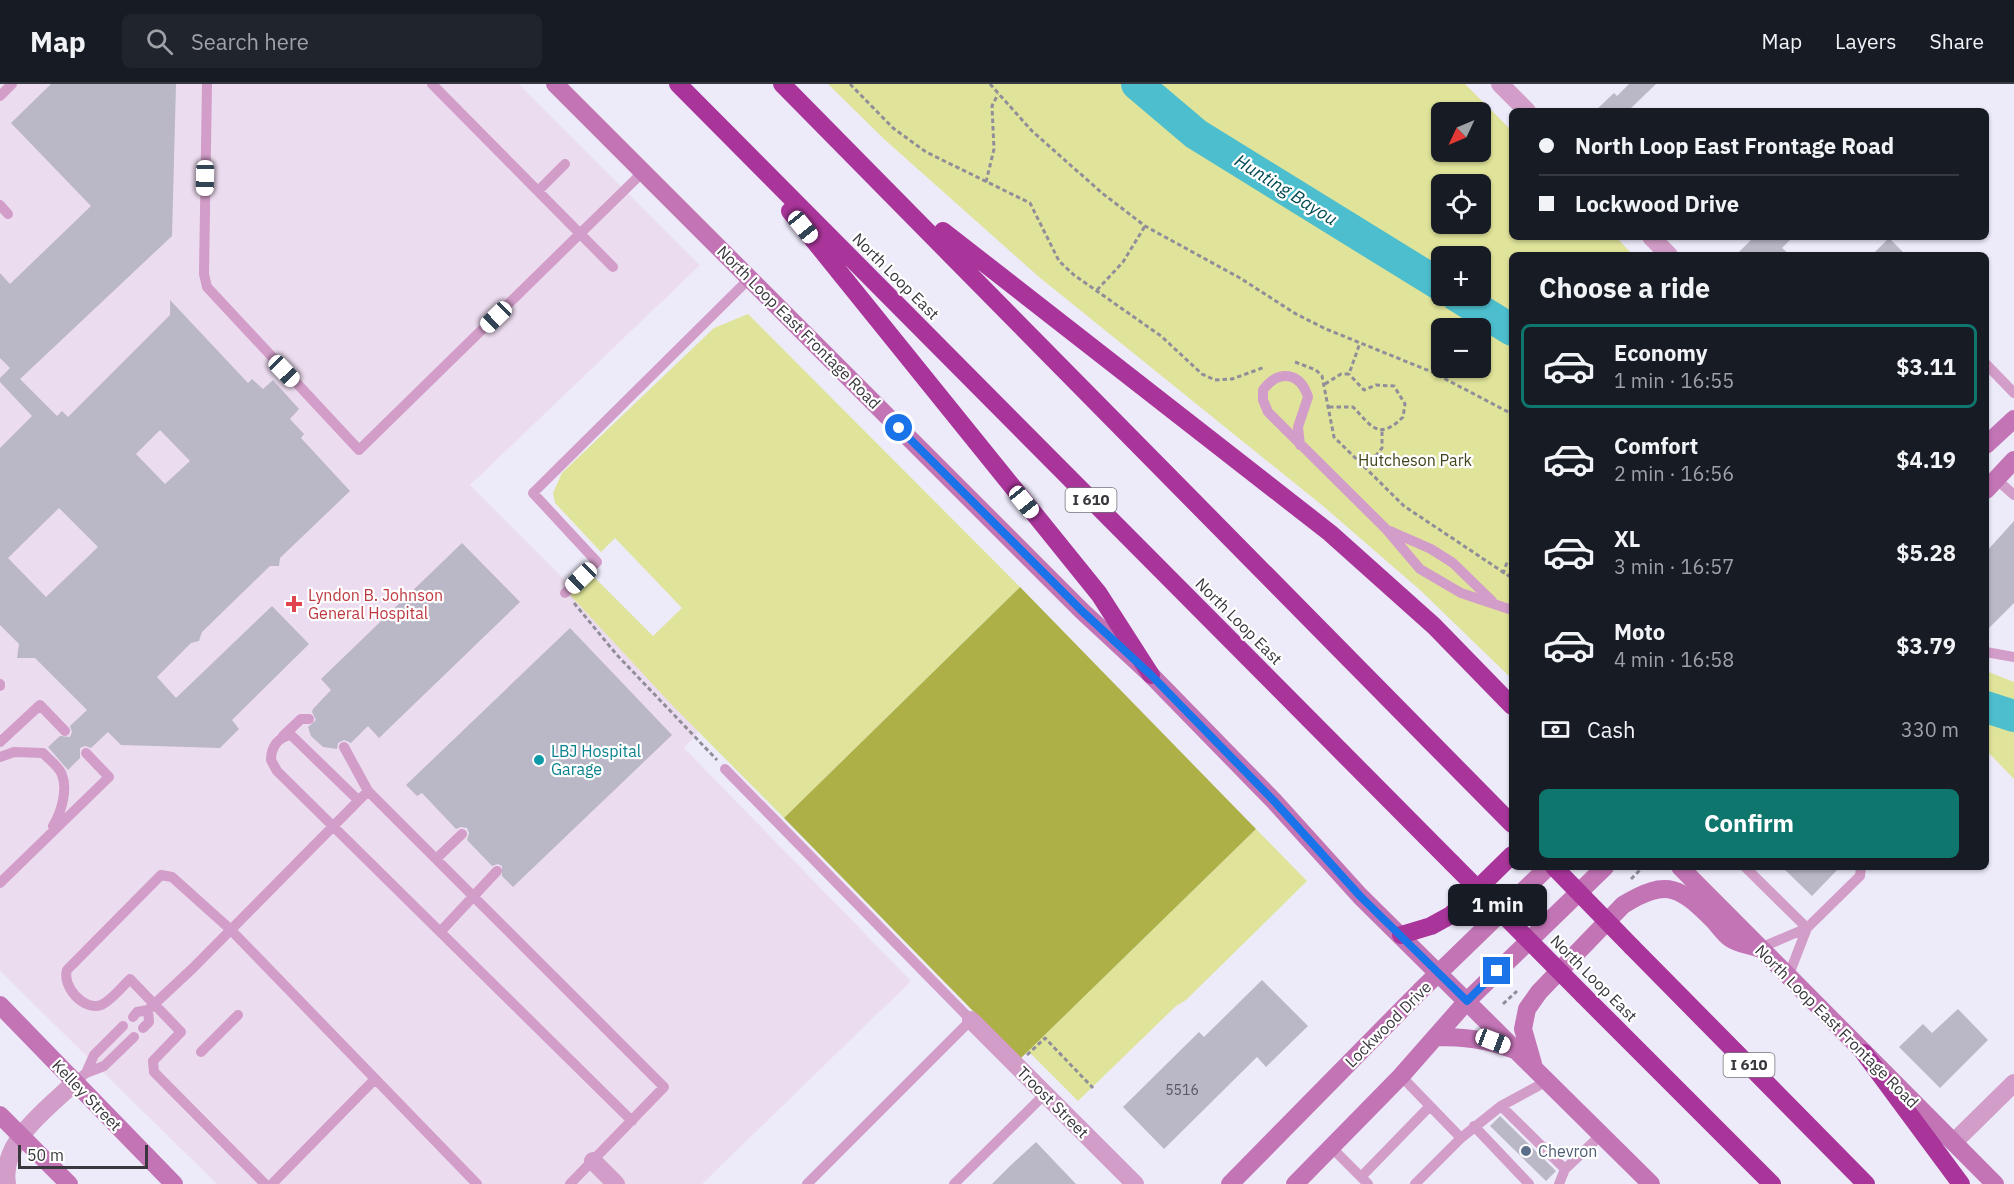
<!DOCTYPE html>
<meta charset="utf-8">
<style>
:root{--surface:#171b24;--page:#20242c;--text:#f1f3f6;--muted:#9ea1a6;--line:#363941;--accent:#0f766e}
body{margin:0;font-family:"IBM Plex Sans",sans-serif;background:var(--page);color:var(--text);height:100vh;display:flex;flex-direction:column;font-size:22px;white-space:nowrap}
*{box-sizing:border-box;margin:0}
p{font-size:20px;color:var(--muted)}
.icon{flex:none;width:33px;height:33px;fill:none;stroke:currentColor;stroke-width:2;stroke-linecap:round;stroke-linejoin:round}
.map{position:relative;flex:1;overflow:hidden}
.drawer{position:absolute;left:1509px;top:168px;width:480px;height:618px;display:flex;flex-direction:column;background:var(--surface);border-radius:9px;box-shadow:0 2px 4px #0004}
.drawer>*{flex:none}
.hud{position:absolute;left:1509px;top:24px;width:480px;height:132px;border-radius:9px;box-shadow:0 2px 4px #0004;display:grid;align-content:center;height:132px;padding:0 30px;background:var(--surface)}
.needle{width:39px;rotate:226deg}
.controls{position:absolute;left:1431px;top:18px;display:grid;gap:12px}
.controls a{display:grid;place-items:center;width:60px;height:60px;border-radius:9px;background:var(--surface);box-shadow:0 2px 4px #0004;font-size:30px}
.scale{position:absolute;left:18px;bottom:15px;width:130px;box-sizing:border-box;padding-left:6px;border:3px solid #39373e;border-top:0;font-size:16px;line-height:21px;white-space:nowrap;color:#39373e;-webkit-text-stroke:4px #fff;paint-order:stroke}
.end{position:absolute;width:27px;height:27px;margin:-14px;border:8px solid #1a73e8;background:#fff;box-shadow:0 0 0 3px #fff}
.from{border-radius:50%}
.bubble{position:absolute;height:42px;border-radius:9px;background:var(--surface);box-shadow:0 2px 4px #0004;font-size:20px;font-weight:700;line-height:42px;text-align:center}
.car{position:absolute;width:18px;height:36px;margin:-18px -9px;border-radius:8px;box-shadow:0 0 4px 2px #0007;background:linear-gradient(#fff 24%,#345 0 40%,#fff 0 76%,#345 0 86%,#fff 0)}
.hud b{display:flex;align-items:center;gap:21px;height:57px;font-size:22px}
.hud b+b{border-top:2px solid var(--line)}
.hud i{width:15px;height:15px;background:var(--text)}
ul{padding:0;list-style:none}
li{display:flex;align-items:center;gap:18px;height:84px;margin:0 12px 9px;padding:0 18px;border:3px solid transparent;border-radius:9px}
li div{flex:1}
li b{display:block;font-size:22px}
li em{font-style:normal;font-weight:700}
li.current{border-color:var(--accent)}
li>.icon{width:54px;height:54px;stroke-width:1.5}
h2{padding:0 30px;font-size:27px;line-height:72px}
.pay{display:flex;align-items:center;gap:15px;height:66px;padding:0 30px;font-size:22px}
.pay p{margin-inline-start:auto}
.action{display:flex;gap:12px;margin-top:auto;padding:12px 30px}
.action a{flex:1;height:69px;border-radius:9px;background:var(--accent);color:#fff;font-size:24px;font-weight:700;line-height:69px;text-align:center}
header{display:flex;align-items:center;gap:36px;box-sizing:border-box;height:84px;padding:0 30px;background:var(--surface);border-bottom:2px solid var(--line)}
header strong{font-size:28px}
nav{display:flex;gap:33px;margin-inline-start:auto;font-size:21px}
.search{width:420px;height:54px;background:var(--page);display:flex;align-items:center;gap:15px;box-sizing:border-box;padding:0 21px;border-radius:9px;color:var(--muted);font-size:22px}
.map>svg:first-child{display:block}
.medical{fill:#ecdcef}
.green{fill:#e0e49a;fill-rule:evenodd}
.forest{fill:#acb046}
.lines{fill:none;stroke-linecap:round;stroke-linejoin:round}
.river{stroke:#4dbecd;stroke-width:32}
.building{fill:#bab7c7;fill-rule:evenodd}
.path{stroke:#908e99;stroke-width:3;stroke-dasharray:4.5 3;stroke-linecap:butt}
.lane{stroke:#d29dc8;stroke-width:10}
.street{stroke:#d29dc8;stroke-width:18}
.secondary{stroke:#c274b5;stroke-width:18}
.highway{stroke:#a9359a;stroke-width:18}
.highway-bridge{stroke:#a9359a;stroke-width:18}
.route{stroke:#1a73e8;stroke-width:8}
.health-dot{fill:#e0444e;stroke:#fff;stroke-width:2}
.culture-dot{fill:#0f9aa8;stroke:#fff;stroke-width:2}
.service-dot{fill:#5c6f8a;stroke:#fff;stroke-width:2}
.labels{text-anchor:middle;stroke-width:4.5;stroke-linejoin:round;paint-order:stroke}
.number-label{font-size:14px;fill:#595760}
.shield{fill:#fff;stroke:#747378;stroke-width:1.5}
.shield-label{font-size:15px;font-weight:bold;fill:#39373e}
.street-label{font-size:16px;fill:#39373e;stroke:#fff}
.park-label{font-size:16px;fill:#44461b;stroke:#fff}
.health-label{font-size:16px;fill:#be3a42;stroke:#fff;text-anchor:start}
.culture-label{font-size:16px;fill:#0d838f;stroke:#fff;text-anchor:start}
.service-label{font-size:16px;fill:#4e5e75;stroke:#fff;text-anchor:start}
.water-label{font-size:18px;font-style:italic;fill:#014a52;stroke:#fff}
</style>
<header>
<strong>Map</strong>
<div class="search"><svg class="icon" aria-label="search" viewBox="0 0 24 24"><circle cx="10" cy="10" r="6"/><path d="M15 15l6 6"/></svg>Search here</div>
<nav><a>Map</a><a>Layers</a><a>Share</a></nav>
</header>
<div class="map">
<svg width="2014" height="1100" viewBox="0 0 2014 1100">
<rect width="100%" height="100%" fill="#edeafa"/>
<path class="medical" d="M 0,0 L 519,0 L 700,181 L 470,401 L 707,638 L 684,664 L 911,897 L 702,1100 L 217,1100 L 0,887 Z"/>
<path class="green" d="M 828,0 L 1465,0 L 1512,47 L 1512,153 L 1616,153 L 1633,171 L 1512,171 L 1512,595 L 1420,506 L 1323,422 L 1039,193 L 884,55 ZM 1442,28 L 1480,28 L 1480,68 L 1442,68 ZM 1442,100 L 1480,100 L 1480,140 L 1442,140 ZM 1442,172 L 1480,172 L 1480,212 L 1442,212 ZM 1442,244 L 1480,244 L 1480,284 L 1442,284 Z
M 748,230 L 1020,503 L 784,734 L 671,620 L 570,511 L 590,493 L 594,493 L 653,552 L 682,524 L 615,454 L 601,468 L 555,419 L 553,409 L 562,389 L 714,244 Z
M 1986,587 L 2014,598 L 2014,695 L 1986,666 Z
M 1256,745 L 1307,797 L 1186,916 L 1176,922 L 1078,1017 L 1028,967 Z"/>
<path class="forest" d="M 1020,503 L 1256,745 L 1020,975 L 784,734 Z"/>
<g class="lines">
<path class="river" d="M 1137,0 L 1196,50 L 1442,202
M 1457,212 L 1512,246
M 1986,623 L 2014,632"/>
</g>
<path class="building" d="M 51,0 L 176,0 L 172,152 L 20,295 L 57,332 L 62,327 L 68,333 L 170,231 L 170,216 L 248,299 L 252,295 L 263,305 L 273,296 L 299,325 L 290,335 L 304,350 L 301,354 L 350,407 L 280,474 L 279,482 L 270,482 L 202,548 L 199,557 L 191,559 L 157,593 L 176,614 L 272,522 L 309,560 L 232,636 L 239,645 L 220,664 L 121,661 L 108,648 L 91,664 L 85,662 L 80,664 L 80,674 L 68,686 L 48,663 L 60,652 L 70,653 L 72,648 L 70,642 L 87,626 L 35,574 L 17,574 L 19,560 L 0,541 L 0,364 L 32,332 L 0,298 L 0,294 L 10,284 L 0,274 L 0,189 L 10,200 L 91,122 L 11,39 ZM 160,346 L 190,377 L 165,400 L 136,370 ZM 59,424 L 98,463 L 46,513 L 8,474 Z
M 1629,0 L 1656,0 L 1630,25 L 1632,27 L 1595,27 L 1614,9 L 1617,12 Z
M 1754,153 L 1793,153 L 1782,164 L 1790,171 L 1736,171 Z
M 1889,154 L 1906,171 L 1872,171 Z
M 2014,437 L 2014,519 L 1986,547 L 1986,468 Z
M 462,459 L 520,518 L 379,654 L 368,642 L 351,659 L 344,656 L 338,659 L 337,665 L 323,663 L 311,652 L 308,643 L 316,636 L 312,628 L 313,625 L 331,606 L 321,595 Z
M 570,544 L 672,651 L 513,803 L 502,792 L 502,782 L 498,780 L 492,782 L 467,756 L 469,749 L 467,744 L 461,743 L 456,745 L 422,709 L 417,712 L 406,701 Z
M 1782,783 L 1840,783 L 1812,812 Z
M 1262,896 L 1308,942 L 1266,983 L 1257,973 L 1164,1065 L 1123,1023 L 1199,948 L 1204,953 Z
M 1958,925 L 1988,956 L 1940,1004 L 1899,963 L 1923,940 L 1932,949 Z
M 1500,1032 L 1556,1087 L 1546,1097 L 1490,1042 Z
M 1036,1058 L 1076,1100 L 992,1100 L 1011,1081 Z"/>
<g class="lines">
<path class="path" d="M 850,0 L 893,44 L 926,68 L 1030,119 L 1059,177 L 1074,191 L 1161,252 L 1202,290 L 1215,296 L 1232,295 L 1265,283
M 990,0 L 1032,47 L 1102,109 L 1145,142 L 1240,194 L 1296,230 L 1326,245 L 1432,288 L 1512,330
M 986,98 L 994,65 L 992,22 L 998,10
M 1097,206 L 1123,178 L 1145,142
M 1295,278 L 1316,286 L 1322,292 L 1334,353 L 1404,422 L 1512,494
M 1325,300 L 1341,290 L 1349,290 L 1360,259
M 1329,323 L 1353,323 C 1371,341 1378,358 1403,333 L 1405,320 L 1394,302 L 1376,301 L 1364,306 L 1349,290
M 1377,371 L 1388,382
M 1366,384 L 1382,364 L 1382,346
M 1503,490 L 1507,478 L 1512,480
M 574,519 L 617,571 L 717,676
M 1631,795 L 1643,783
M 1503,920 L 1517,907
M 1027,971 L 1045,954 L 1093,1004"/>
<path class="lane" d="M 207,0 L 204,190 L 207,203 L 359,366 L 642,89
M 432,0 L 613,183
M 0,12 L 12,0
M 538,107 L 565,80
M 0,121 L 8,130
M 1986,280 L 2014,309
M 1300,361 L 1298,343 L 1308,313 C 1300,288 1279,285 1263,306 L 1263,316 L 1268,328 L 1386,445 L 1420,485 L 1461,509 L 1512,526
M 1996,395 L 2014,411
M 1390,447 L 1431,465 L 1453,479 L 1492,517
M 565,509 L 597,478 L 533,409 L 750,194
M 1986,568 L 2014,573
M 0,600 L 0,602
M 283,652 L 301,635 L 309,635
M 0,658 L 40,621 L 65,647
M 344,663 L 368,707
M 0,673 L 14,668 L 43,669 C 48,675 60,683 62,691 C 68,706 61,729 53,742
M 725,685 L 971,936 L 807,1100
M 358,716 L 291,651 C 278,653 271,663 271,676 L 277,687 L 632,1037
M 436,775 L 462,750
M 1745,783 L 1807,844
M 0,799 L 109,693 L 86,669
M 441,847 L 497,787
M 1760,864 L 1807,844 L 1860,792 L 1861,783
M 1788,893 L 1807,844
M 133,933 L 137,928 L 148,926 L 193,884 L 368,707 L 664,1003 L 570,1100
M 143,944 L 149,938 L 148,926
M 201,968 L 238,931
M 86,989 L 94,971 L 123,942
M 1401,992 L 1461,1054 L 1501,1022 L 1549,996
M 74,999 L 86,989 L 104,982 L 134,953
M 1501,1022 L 1565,1085 L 1602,1050
M 1474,1042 L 1529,1100
M 1331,1063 L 1368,1100
M 1361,1093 L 1430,1022
M 265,1100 L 154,988 L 153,977 L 181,948 L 130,895 C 122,903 111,917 101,921 C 83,927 62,902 67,886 L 161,791 L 172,793 L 230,845 L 477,1100
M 272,1100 L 375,995
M 954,1100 L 1045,1010
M 1415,1100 L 1461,1054
M 1559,1100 L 1565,1085"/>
<path class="street" d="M 1500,0 L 1527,27
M 1651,153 L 1669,171
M 971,936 L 1135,1100
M 1954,1058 L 2014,999
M 593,1077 L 616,1100
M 7,1100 C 0,1058 46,1026 74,999"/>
<path class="secondary" d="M 555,0 L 1082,527 L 1151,591 L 1274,717 L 1360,812 L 1651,1100
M 1986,361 L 2014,335
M 1986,406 L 2014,376
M 1680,783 L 1995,1100
M 0,921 L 174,1100
M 1435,953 C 1463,953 1486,955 1512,965
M 1533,980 L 1523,945 L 1527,925 L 1539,908 L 1623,821 C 1668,793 1681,804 1715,838 C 1720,844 1725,851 1731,855 C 1738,860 1750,861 1758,864
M 0,1031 L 69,1100
M 1230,1100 L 1420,907 L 1548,783
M 1295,1100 L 1401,992 L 1467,917 L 1605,783"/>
<path class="highway" d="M 678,0 L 1452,779
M 782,0 L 1512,740
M 790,127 L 1099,510 L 1151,591
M 943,147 L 1330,449 L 1434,542 L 1512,622
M 1401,851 L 1431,842 L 1451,831 L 1512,771
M 1632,863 L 1866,1100
M 1583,911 L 1772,1100
M 1864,969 L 1961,1100"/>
<path class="highway-bridge" d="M 1452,779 L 1583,911
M 1554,783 L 1632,863"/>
</g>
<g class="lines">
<path class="route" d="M 899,344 L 1082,527 L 1151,591 L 1274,717 L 1360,812 L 1467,917 L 1497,887"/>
</g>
<path class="health-dot" d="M291 511h6v6h6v6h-6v6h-6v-6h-6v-6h6z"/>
<circle class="culture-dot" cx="539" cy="676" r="6"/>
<circle class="service-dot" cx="1526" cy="1067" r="6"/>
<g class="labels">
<g class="number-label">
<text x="1182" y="1011">5516</text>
</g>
<g class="shield">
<rect x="1065.5" y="404" width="51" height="24" rx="4.5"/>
<rect x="1723.5" y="969" width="51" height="24" rx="4.5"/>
</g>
<g class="shield-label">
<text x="1091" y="421">I 610</text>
<text x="1749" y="986">I 610</text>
</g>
<g class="street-label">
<text transform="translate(896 192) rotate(45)" y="6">North Loop East</text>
<text transform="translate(799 243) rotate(45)" y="6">North Loop East Frontage Road</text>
<text transform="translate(1239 537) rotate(45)" y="6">North Loop East</text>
<text transform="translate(1594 894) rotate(45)" y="6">North Loop East</text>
<text transform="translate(1388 940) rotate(-45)" y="6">Lockwood Drive</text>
<text transform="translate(1837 942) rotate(45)" y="6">North Loop East Frontage Road</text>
<text transform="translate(87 1011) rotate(46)" y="6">Kelley Street</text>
<text transform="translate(1053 1018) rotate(45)" y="6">Troost Street</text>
</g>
<g class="park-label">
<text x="1415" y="382">Hutcheson Park</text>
</g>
<g class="health-label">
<text x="308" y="517">Lyndon B. Johnson<tspan x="308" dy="18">General Hospital</tspan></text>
</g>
<g class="culture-label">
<text x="551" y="673">LBJ Hospital<tspan x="551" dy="18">Garage</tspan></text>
</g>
<g class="service-label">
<text x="1538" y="1073">Chevron</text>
</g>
<g class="water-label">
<text transform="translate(1286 106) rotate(32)" y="6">Hunting Bayou</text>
</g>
</g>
</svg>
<div class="controls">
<a><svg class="needle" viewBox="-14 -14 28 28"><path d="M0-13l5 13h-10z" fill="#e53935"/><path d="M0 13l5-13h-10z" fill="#9ea1a6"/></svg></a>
<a><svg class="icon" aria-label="locate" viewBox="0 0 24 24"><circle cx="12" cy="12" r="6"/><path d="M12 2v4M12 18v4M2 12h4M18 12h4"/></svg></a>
<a>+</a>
<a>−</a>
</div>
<div class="scale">50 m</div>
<i class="end from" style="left:899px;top:344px"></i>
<i class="end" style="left:1497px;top:887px"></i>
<div class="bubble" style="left:1448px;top:800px;width:99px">1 min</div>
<i class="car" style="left:205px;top:94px;rotate:181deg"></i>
<i class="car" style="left:803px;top:143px;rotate:141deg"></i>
<i class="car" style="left:496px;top:233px;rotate:226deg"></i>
<i class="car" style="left:284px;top:287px;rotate:136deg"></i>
<i class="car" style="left:1024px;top:418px;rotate:141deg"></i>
<i class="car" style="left:581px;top:494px;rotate:226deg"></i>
<i class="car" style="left:1493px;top:957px;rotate:111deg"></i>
<div class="hud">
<b><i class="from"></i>North Loop East Frontage Road</b>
<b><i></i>Lockwood Drive</b>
</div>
<section class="drawer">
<h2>Choose a ride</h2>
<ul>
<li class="current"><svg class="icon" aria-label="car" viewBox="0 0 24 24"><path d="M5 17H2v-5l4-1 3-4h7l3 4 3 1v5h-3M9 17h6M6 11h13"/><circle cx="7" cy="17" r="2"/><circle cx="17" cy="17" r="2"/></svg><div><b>Economy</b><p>1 min · 16:55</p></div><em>$3.11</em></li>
<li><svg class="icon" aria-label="car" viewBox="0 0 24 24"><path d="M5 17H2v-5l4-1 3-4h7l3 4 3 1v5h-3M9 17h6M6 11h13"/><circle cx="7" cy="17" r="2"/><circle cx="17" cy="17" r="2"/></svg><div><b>Comfort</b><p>2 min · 16:56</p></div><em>$4.19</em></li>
<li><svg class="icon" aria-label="car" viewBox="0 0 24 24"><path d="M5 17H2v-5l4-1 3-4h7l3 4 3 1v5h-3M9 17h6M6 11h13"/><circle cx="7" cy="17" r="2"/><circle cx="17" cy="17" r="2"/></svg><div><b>XL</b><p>3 min · 16:57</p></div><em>$5.28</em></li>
<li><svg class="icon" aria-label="car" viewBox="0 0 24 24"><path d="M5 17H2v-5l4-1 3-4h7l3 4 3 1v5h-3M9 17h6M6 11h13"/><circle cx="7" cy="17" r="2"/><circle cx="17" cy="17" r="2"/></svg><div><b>Moto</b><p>4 min · 16:58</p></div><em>$3.79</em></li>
</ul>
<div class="pay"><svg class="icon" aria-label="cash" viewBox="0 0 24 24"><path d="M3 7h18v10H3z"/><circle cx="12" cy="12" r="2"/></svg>Cash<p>330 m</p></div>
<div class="action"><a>Confirm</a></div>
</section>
</div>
